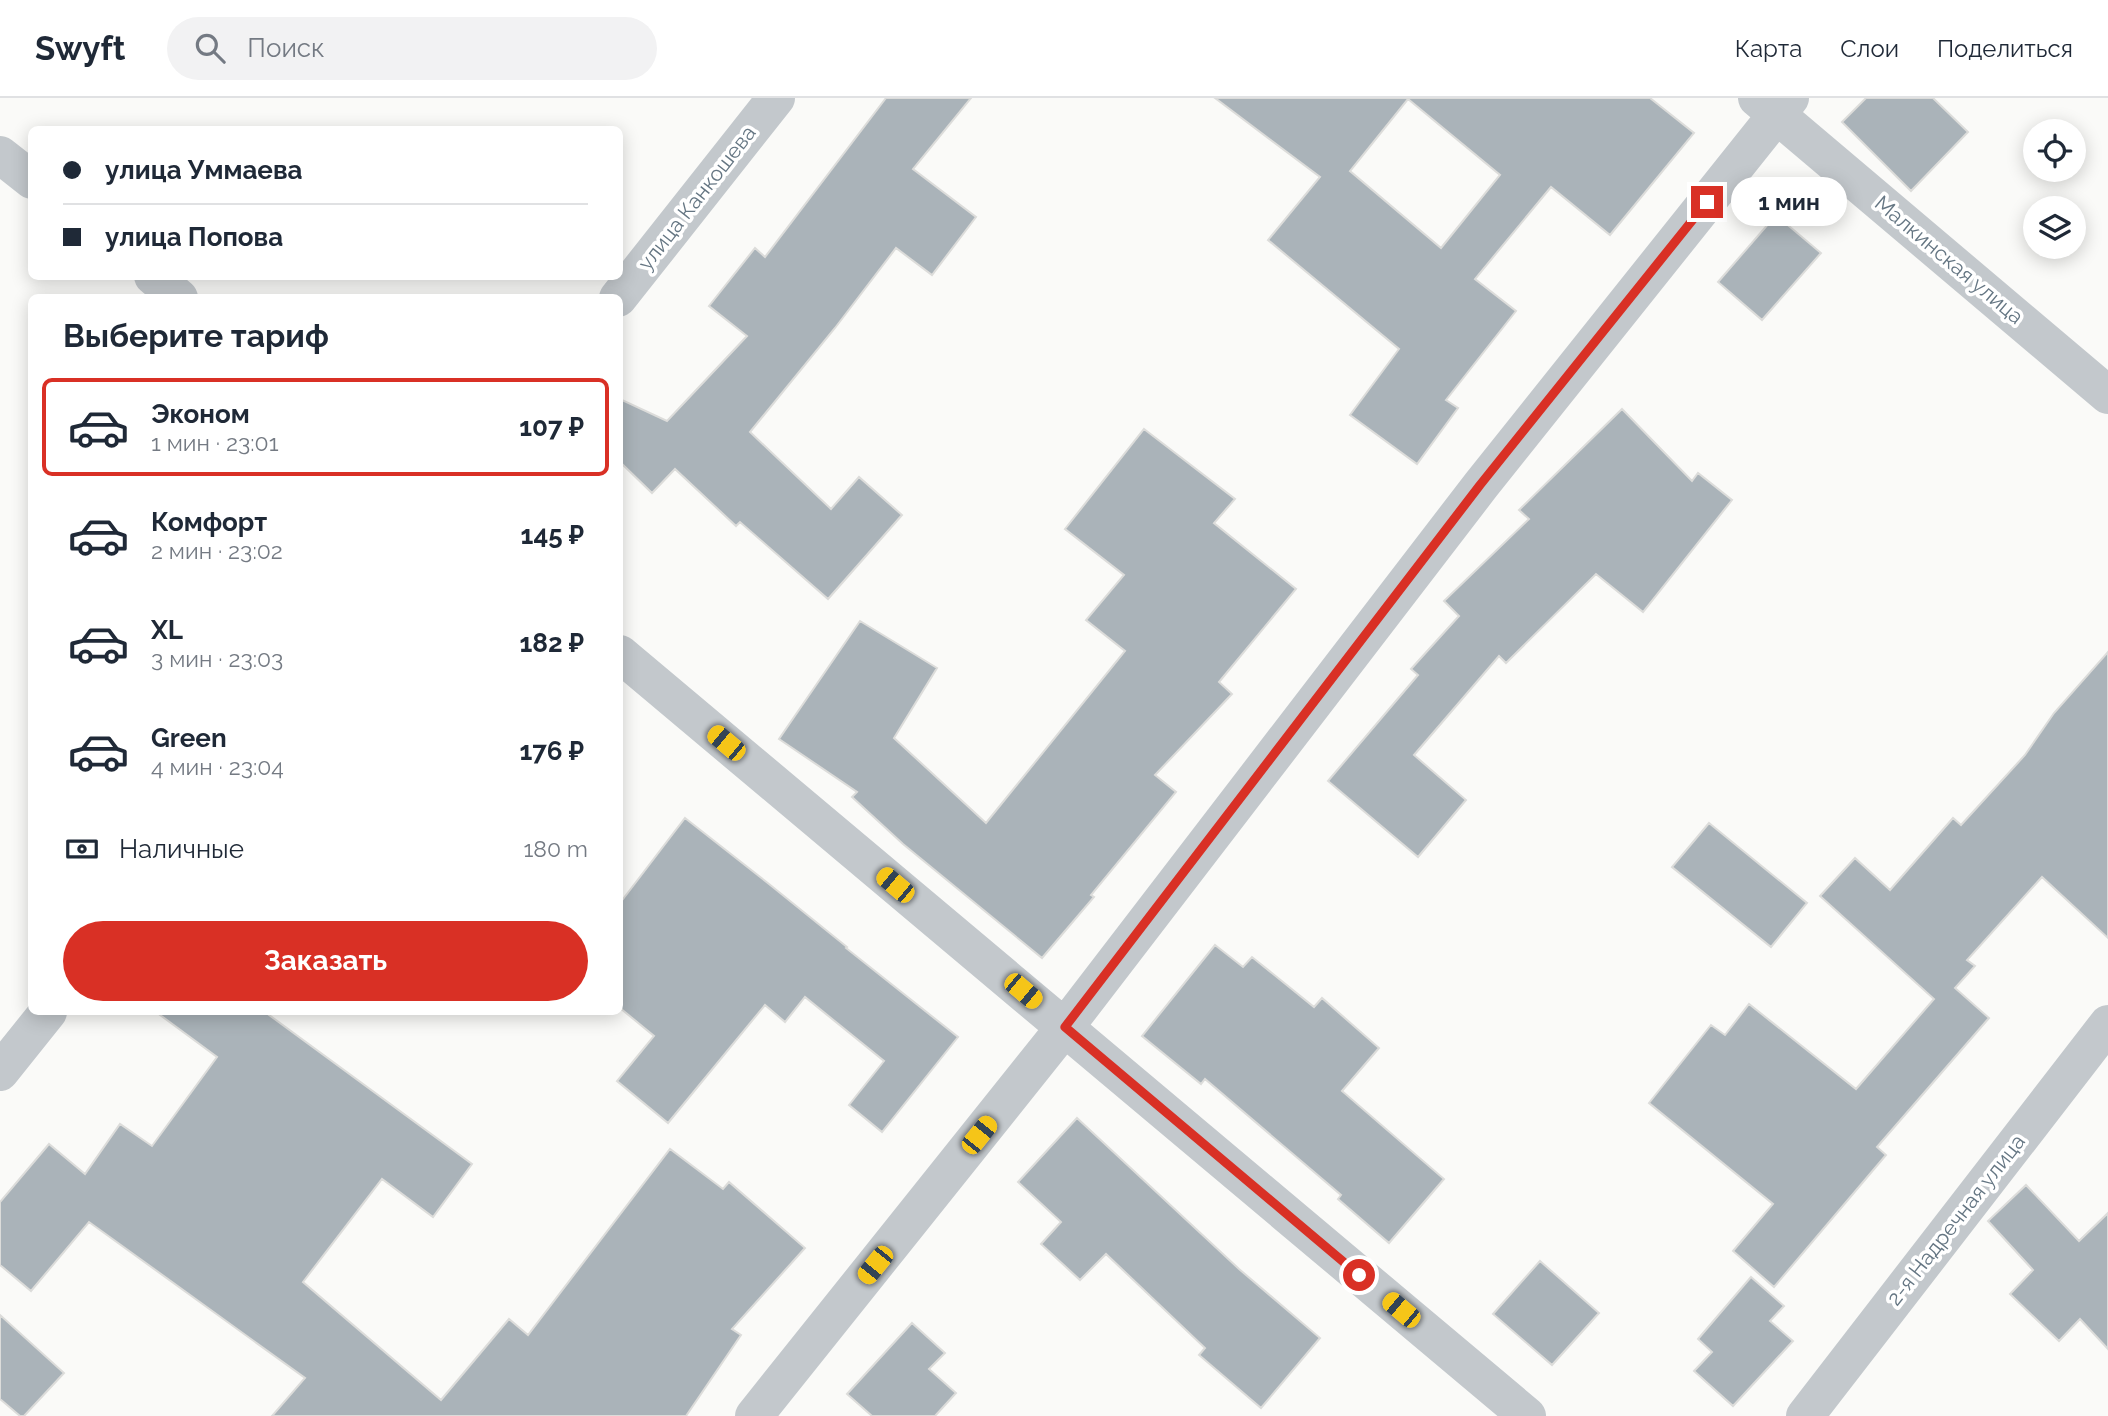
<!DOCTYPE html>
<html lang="ru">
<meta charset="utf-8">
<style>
:root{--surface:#fff;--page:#f2f2f3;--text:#1f2937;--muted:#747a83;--line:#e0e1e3;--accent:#d93025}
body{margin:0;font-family:Raleway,sans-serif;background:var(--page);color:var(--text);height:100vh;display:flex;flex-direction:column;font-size:26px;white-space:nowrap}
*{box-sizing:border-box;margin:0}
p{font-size:23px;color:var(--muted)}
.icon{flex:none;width:38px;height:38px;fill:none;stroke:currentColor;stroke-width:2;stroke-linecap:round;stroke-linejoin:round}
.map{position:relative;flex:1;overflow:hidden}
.drawer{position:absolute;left:28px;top:196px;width:595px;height:721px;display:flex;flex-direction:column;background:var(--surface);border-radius:10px;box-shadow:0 4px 18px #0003}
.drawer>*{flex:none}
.hud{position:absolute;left:28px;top:28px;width:595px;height:154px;border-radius:10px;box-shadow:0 4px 18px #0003;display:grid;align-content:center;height:154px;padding:0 35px;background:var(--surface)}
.controls{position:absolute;left:2023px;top:21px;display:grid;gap:14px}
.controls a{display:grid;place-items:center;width:63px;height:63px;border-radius:50%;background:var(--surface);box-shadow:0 4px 18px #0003;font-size:35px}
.end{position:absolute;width:32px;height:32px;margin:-16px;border:9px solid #d93025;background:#fff;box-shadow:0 0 0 4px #fff}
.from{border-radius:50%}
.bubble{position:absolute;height:49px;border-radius:24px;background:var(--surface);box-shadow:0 4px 18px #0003;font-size:23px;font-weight:700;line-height:49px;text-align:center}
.car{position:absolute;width:21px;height:42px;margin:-21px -10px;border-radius:9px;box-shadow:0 0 5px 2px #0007;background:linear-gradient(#f5c518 24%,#345 0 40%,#f5c518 0 76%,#345 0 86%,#f5c518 0)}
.hud b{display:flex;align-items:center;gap:24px;height:66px;font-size:26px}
.hud b+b{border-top:2px solid var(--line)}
.hud i{width:18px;height:18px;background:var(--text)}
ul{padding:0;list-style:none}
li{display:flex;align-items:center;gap:21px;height:98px;margin:0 14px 10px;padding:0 21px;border:4px solid transparent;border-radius:10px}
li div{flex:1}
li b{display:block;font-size:26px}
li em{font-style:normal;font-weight:700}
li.current{border-color:var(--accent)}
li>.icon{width:63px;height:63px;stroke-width:1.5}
h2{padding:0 35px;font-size:32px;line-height:84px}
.pay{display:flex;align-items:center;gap:18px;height:77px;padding:0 35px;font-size:26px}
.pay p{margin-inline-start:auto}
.cta{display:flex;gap:14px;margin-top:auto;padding:14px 35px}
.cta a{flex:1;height:80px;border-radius:42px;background:var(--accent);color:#fff;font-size:28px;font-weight:700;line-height:80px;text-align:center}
header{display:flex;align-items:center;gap:42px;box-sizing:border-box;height:98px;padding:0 35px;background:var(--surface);border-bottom:2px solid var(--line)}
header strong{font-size:33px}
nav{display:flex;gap:38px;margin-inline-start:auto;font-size:24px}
.search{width:490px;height:63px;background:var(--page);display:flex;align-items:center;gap:18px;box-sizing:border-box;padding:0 24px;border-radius:38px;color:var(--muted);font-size:26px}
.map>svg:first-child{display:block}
.building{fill:#aab3b9;stroke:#dcdcda;stroke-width:2;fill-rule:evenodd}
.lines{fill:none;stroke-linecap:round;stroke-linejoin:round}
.minor{stroke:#c3c8cc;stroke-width:38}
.route{stroke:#d93025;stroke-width:9}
.labels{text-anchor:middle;stroke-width:7;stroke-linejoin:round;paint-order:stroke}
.street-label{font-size:21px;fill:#657683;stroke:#fff}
</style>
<header>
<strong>Swyft</strong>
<div class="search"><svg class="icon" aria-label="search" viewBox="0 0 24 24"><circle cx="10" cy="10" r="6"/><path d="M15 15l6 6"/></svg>Поиск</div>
<nav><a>Карта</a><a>Слои</a><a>Поделиться</a></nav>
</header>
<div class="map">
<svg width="2108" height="1318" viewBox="0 0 2108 1318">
<rect width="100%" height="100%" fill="#fafaf8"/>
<path class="building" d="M 886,0 L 971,0 L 913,71 L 976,119 L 932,177 L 896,150 L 835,230 L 750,334 L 831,411 L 859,379 L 902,417 L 828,501 L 740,424 L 736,428 L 675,371 L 652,395 L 620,364 L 620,301 L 667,323 L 747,238 L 709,208 L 755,150 L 765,159 Z
M 1215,0 L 1650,0 L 1694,35 L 1610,137 L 1551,89 L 1475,181 L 1516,213 L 1446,302 L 1458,310 L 1417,366 L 1350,317 L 1399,251 L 1268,142 L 1320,79 ZM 1408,1 L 1500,77 L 1441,150 L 1350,73 Z
M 1866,0 L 1933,0 L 1968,34 L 1911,93 L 1842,24 Z
M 1776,117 L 1821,155 L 1762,222 L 1718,184 Z
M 1622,311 L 1692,383 L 1698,375 L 1732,402 L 1643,514 L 1596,476 L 1506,565 L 1499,558 L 1414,657 L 1466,702 L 1418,759 L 1328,683 L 1418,577 L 1411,571 L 1459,518 L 1444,503 L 1529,421 L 1519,412 Z
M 1144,331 L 1235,401 L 1214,425 L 1296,491 L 1219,584 L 1232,596 L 1155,677 L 1176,694 L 1091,797 L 1094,799 L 1042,860 L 903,746 L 852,699 L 857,694 L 779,641 L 860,523 L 937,570 L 894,640 L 986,725 L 1125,553 L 1086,522 L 1124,477 L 1065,431 Z
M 2108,554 L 2108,840 L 2042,779 L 1967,862 L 1975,868 L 1955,890 L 1989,920 L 1877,1049 L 1886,1057 L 1774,1189 L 1733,1153 L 1773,1106 L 1649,1005 L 1711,927 L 1725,937 L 1749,906 L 1856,991 L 1934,901 L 1820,798 L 1855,760 L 1890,792 L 1953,720 L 1961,727 L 2025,657 L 2054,615 Z
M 685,720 L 769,786 L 847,849 L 846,850 L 958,939 L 882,1034 L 849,1007 L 884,963 L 805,899 L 785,924 L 765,907 L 668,1025 L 617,983 L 654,938 L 620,910 L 620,805 Z
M 1709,725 L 1807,805 L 1771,849 L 1672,769 Z
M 1215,847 L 1243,869 L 1252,859 L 1314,909 L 1322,900 L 1379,950 L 1342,993 L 1444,1081 L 1389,1145 L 1338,1101 L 1341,1097 L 1205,981 L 1201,986 L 1142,938 Z
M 156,914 L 265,914 L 472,1066 L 433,1119 L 382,1081 L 303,1184 L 441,1302 L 509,1221 L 528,1237 L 670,1051 L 723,1091 L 729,1084 L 805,1150 L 732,1231 L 741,1237 L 686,1318 L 272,1318 L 305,1280 L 89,1124 L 31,1193 L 0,1167 L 0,1104 L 49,1046 L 85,1076 L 120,1026 L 152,1048 L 217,959 Z
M 1077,1020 L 1239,1171 L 1320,1240 L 1261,1310 L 1199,1257 L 1205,1250 L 1106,1156 L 1080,1182 L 1041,1146 L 1061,1124 L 1018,1084 Z
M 2026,1087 L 2079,1143 L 2108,1115 L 2108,1251 L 2080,1221 L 2059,1243 L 2010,1196 L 2033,1172 L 1988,1123 Z
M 1540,1163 L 1599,1215 L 1552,1267 L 1493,1216 Z
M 1751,1179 L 1784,1208 L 1770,1223 L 1793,1243 L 1733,1308 L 1694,1273 L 1712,1254 L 1698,1241 Z
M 0,1217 L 64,1275 L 24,1318 L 20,1318 L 0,1301 Z
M 912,1225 L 945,1255 L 929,1271 L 956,1295 L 935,1318 L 872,1318 L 847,1296 Z"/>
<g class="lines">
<path class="minor" d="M 1757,0 L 2108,297
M 0,57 L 32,82
M 153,178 L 179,200
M 618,200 L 776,0
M 620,556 L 1527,1318
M 0,974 L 48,914
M 754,1318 L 1065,929 L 1481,387 L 1790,0
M 1805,1318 L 2108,926"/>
</g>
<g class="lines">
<path class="route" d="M 1359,1177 L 1065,929 L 1480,387 L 1707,104"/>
</g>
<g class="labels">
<g class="street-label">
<text transform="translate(697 100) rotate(-52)" y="7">улица Канкошева</text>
<text transform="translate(1949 162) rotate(40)" y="7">Малкинская улица</text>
<text transform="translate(1956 1122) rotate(-52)" y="7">2-я Надречная улица</text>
</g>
</g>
</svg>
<div class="controls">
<a><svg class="icon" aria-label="locate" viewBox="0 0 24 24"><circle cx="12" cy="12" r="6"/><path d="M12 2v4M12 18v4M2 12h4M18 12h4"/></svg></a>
<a><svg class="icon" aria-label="layers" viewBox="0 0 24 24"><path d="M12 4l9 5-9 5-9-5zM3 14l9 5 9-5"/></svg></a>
</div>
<i class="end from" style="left:1359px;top:1177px"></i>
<i class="end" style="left:1707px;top:104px"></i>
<div class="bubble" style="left:1731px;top:79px;width:116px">1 мин</div>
<i class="car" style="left:726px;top:645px;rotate:310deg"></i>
<i class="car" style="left:895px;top:787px;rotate:310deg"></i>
<i class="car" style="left:1023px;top:893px;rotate:130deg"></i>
<i class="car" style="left:979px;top:1037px;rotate:39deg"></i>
<i class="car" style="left:875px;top:1167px;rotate:219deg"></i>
<i class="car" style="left:1401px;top:1212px;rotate:310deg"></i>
<div class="hud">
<b><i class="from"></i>улица Уммаева</b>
<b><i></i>улица Попова</b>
</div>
<section class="drawer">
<h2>Выберите тариф</h2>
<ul>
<li class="current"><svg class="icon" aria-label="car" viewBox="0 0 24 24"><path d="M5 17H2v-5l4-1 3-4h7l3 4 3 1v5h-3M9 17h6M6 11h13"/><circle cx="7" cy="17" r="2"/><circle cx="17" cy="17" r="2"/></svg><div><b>Эконом</b><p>1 мин · 23:01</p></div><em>107 ₽</em></li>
<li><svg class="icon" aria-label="car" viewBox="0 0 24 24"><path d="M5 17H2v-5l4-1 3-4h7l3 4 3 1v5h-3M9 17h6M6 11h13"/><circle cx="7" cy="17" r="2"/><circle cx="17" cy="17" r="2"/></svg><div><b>Комфорт</b><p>2 мин · 23:02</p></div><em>145 ₽</em></li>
<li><svg class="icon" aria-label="car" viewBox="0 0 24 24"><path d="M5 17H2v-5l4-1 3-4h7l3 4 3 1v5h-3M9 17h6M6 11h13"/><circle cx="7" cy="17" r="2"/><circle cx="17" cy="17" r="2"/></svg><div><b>XL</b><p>3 мин · 23:03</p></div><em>182 ₽</em></li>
<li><svg class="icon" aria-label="car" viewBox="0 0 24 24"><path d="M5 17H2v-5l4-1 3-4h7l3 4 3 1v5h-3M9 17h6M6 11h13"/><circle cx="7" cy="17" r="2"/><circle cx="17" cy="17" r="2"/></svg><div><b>Green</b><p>4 мин · 23:04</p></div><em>176 ₽</em></li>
</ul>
<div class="pay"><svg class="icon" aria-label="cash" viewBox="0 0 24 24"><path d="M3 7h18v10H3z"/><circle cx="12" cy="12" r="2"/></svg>Наличные<p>180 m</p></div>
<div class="cta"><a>Заказать</a></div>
</section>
</div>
